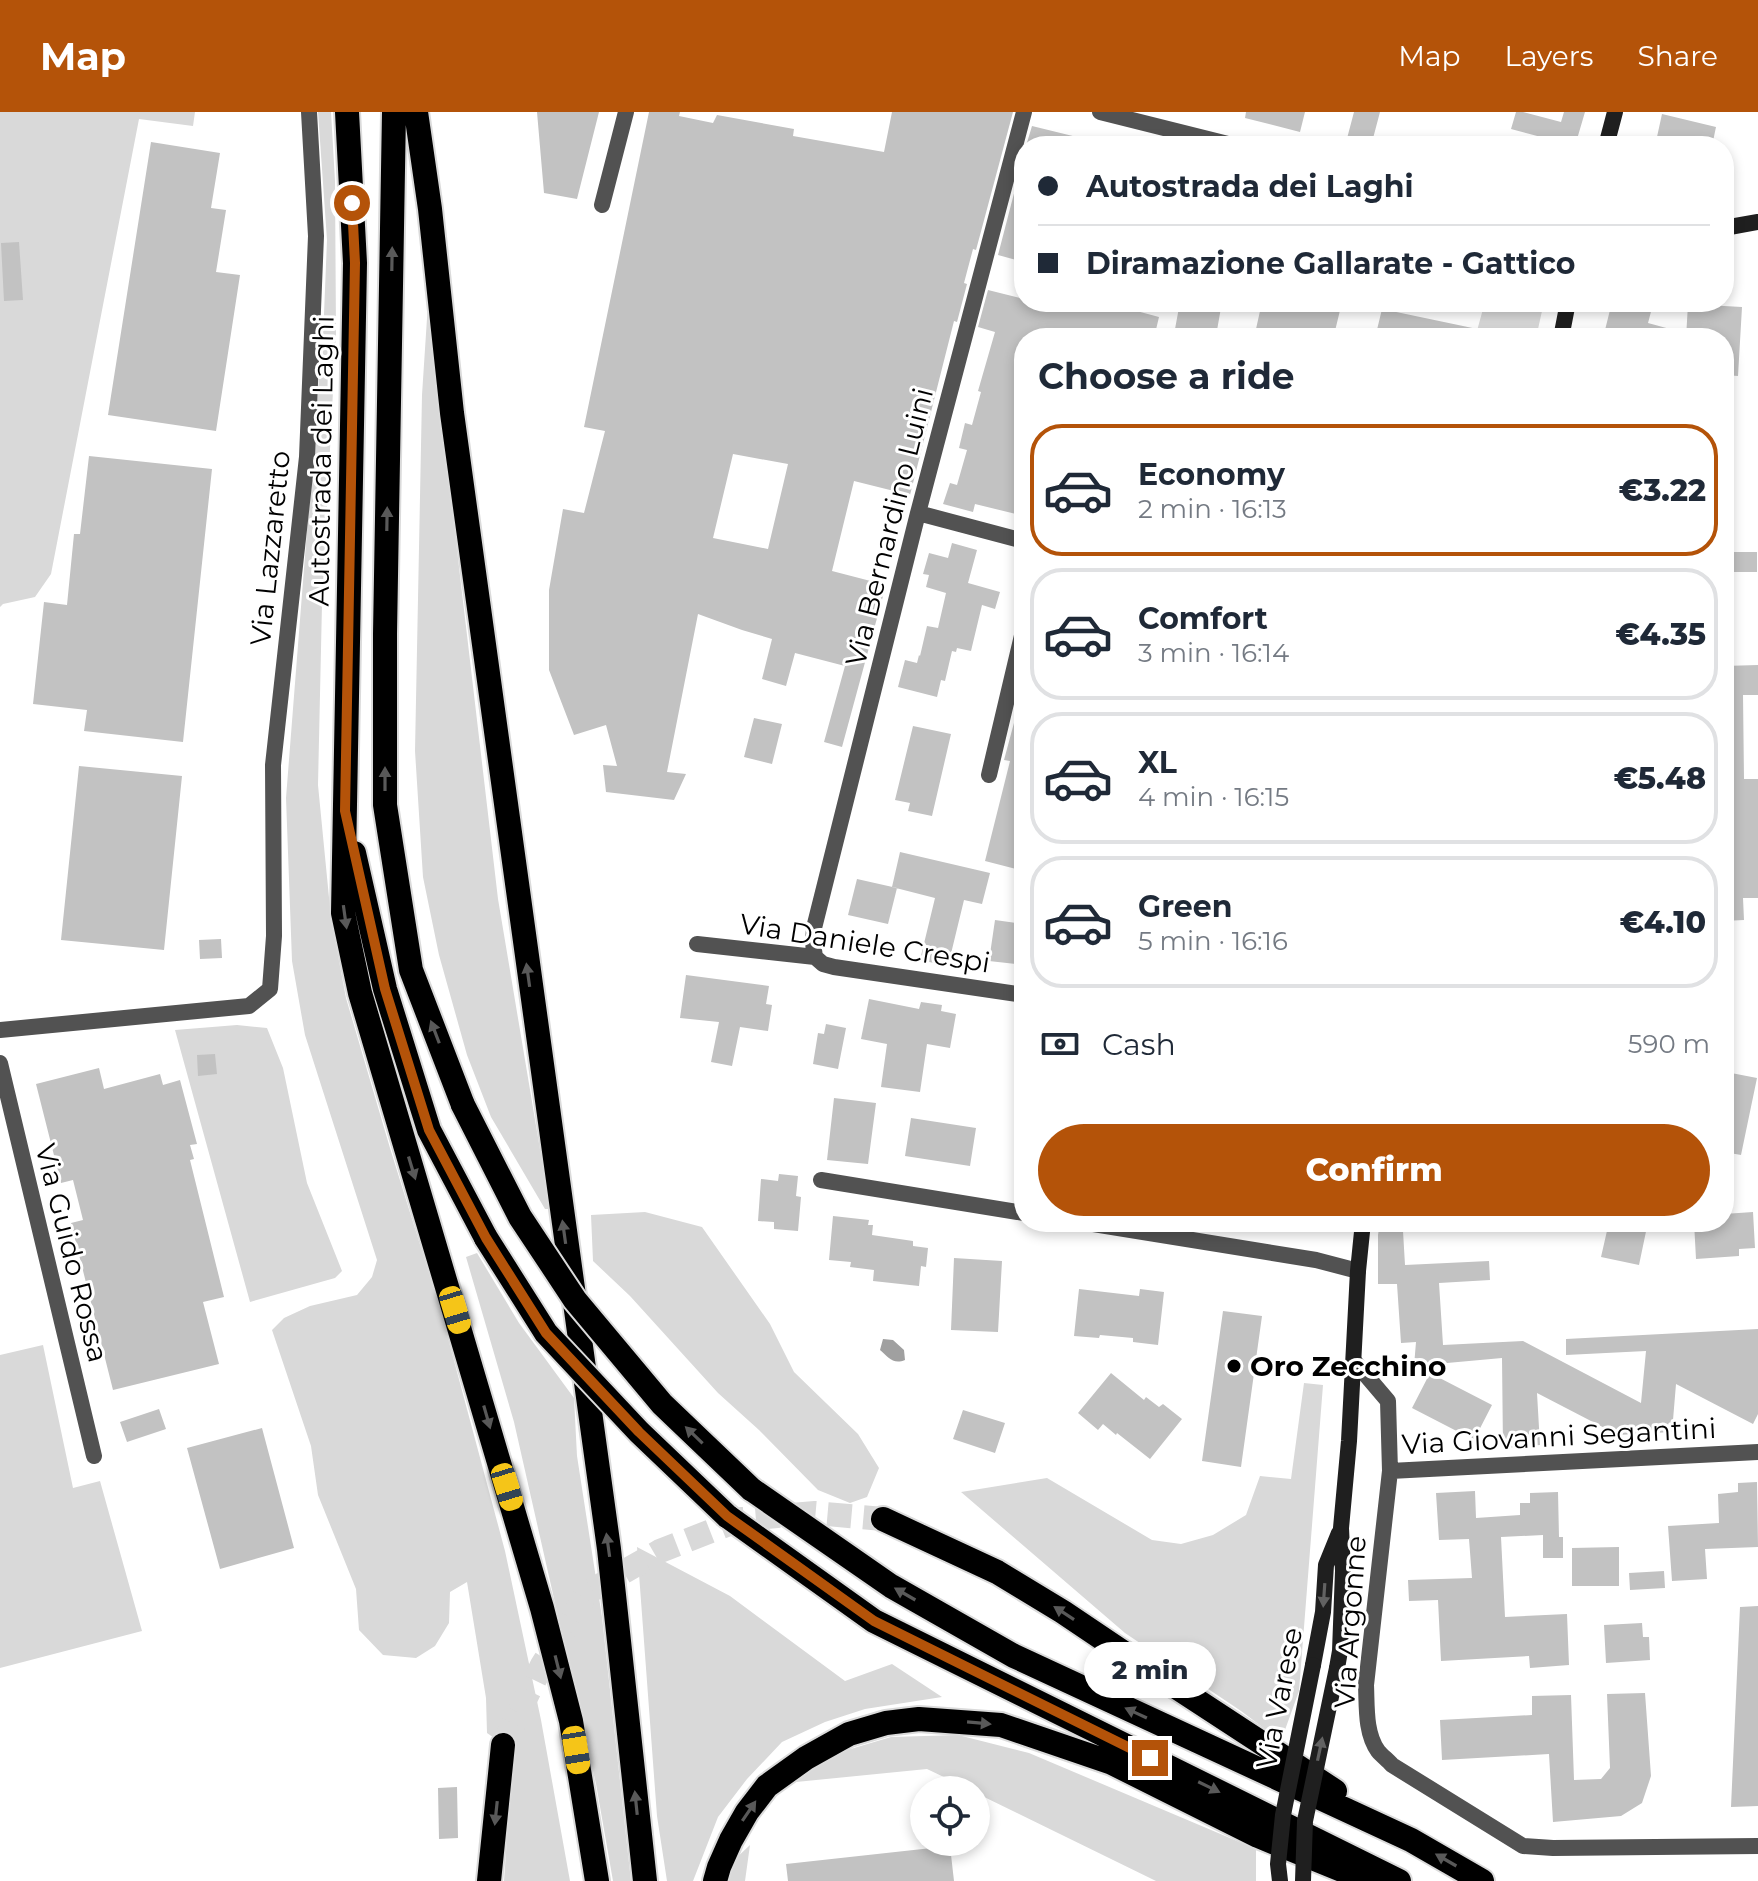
<!DOCTYPE html>
<meta charset="utf-8">
<style>
:root{--surface:#fff;--page:#f2f2f3;--text:#1f2937;--muted:#747a83;--line:#e0e1e3;--accent:#b45309}
body{margin:0;font-family:Montserrat,sans-serif;background:var(--page);color:var(--text);height:100vh;display:flex;flex-direction:column;font-size:30px;white-space:nowrap}
*{box-sizing:border-box;margin:0}
p{font-size:26px;color:var(--muted)}
.icon{flex:none;width:44px;height:44px;fill:none;stroke:currentColor;stroke-width:2;stroke-linecap:round;stroke-linejoin:round}
.map{position:relative;flex:1;overflow:hidden}
.details{position:absolute;left:1014px;top:216px;width:720px;height:904px;display:flex;flex-direction:column;background:var(--surface);border-radius:32px;box-shadow:0 4px 12px #0003}
.details>*{flex:none}
.guide{position:absolute;left:1014px;top:24px;width:720px;height:176px;border-radius:32px;box-shadow:0 4px 12px #0003;display:grid;align-content:center;height:176px;padding:0 24px;background:var(--surface)}
.buttons{position:absolute;left:910px;top:1664px;display:grid;gap:16px}
.buttons a{display:grid;place-items:center;width:80px;height:80px;border-radius:50%;background:var(--surface);box-shadow:0 4px 12px #0003;font-size:40px}
.end{position:absolute;width:36px;height:36px;margin:-18px;border:10px solid #b45309;background:#fff;box-shadow:0 0 0 4px #fff}
.from{border-radius:50%}
.bubble{position:absolute;height:56px;border-radius:28px;background:var(--surface);box-shadow:0 4px 12px #0003;font-size:26px;font-weight:800;line-height:56px;text-align:center}
.car{position:absolute;width:24px;height:48px;margin:-24px -12px;border-radius:10px;box-shadow:0 0 6px 2px #0007;background:linear-gradient(#f5c518 24%,#345 0 40%,#f5c518 0 76%,#345 0 86%,#f5c518 0)}
.guide b{display:flex;align-items:center;gap:28px;height:76px;font-size:30px}
.guide b+b{border-top:2px solid var(--line)}
.guide i{width:20px;height:20px;background:var(--text)}
ul{padding:0;list-style:none}
li{display:flex;align-items:center;gap:24px;height:132px;margin:0 16px 12px;padding:0 8px;border:4px solid var(--line);border-radius:32px}
li div{flex:1}
li b{display:block;font-size:30px}
li em{font-style:normal;font-weight:800}
li.selected{border-color:var(--accent)}
li>.icon{width:72px;height:72px;stroke-width:1.5}
h2{padding:0 24px;font-size:36px;line-height:96px}
.pay{display:flex;align-items:center;gap:20px;height:88px;padding:0 24px;font-size:30px}
.pay p{margin-inline-start:auto}
.cta{display:flex;gap:16px;margin-top:auto;padding:16px 24px}
.cta a{flex:1;height:92px;border-radius:48px;background:var(--accent);color:#fff;font-size:32px;font-weight:800;line-height:92px;text-align:center}
header{display:flex;align-items:center;gap:48px;box-sizing:border-box;height:112px;padding:0 40px;background:var(--accent);color:#fff}
header strong{font-size:38px}
nav{display:flex;gap:44px;margin-inline-start:auto;font-size:28px}
.map>svg:first-child{display:block}
.green{fill:#d9d9d9}
.water{fill:#a0a0a0}
.building{fill:#c2c2c2;fill-rule:evenodd}
.lines{fill:none;stroke-linecap:round;stroke-linejoin:round}
.highway-tunnel{stroke:#d9d9d9;stroke-width:24;stroke-dasharray:24 12;stroke-linecap:butt}
.highway-casing{stroke:#dbdbdb;stroke-width:28}
.street{stroke:#525252;stroke-width:16}
.secondary{stroke:#1f1f1f;stroke-width:16}
.highway{stroke:#000;stroke-width:24}
.highway-bridge-casing{stroke:#dbdbdb;stroke-width:28;stroke-linecap:butt}
.secondary-bridge{stroke:#1f1f1f;stroke-width:16}
.highway-bridge{stroke:#000;stroke-width:24}
.oneway{fill:#595959}
.oneway2{fill:#626262}
.route{stroke:#b45309;stroke-width:10}
.poi-dot{fill:#000;stroke:#fff;stroke-width:3}
.labels{text-anchor:middle;stroke-width:6;stroke-linejoin:round;paint-order:stroke}
.street-label{font-size:28px;fill:#000;stroke:#fff}
.poi-label{font-size:28px;font-weight:bold;fill:#000;stroke:#fff;text-anchor:start}
</style>
<header>
<strong>Map</strong>
<nav><a>Map</a><a>Layers</a><a>Share</a></nav>
</header>
<div class="map">
<svg width="1758" height="1769" viewBox="0 0 1758 1769">
<rect width="100%" height="100%" fill="#fff"/>
<path class="green" d="M 0,0 L 195,0 L 193,14 L 139,7 L 51,462 L 35,485 L 3,492 L 0,495 Z
M 318,0 L 331,0 L 335,69 L 336,221 L 322,492 L 318,673 L 331,806 L 346,886 L 390,1036 L 441,1200 L 505,1439 L 541,1608 L 570,1769 L 504,1769 L 513,1639 L 487,1621 L 486,1586 L 467,1470 L 450,1480 L 449,1511 L 435,1534 L 416,1546 L 383,1543 L 359,1518 L 356,1477 L 318,1383 L 311,1334 L 272,1218 L 284,1206 L 310,1194 L 357,1183 L 372,1165 L 377,1148 L 305,923 L 292,849 L 286,686 L 324,202 L 327,128 Z
M 1452,190 L 1544,190 L 1536,226 L 1475,226 L 1483,197 Z
M 428,191 L 498,787 L 550,1097 L 545,1097 L 491,1005 L 467,943 L 439,843 L 423,765 L 415,639 L 422,283 Z
M 237,913 L 267,916 L 283,956 L 307,1071 L 342,1159 L 335,1166 L 250,1190 L 175,918 Z
M 645,1100 L 702,1115 L 770,1212 L 794,1260 L 858,1322 L 879,1356 L 867,1385 L 850,1391 L 818,1378 L 759,1318 L 718,1281 L 630,1184 L 593,1149 L 591,1103 Z
M 477,1141 L 519,1211 L 574,1286 L 577,1344 L 602,1505 L 631,1769 L 613,1769 L 596,1672 L 514,1310 L 466,1145 Z
M 43,1233 L 73,1376 L 100,1369 L 142,1519 L 0,1556 L 0,1243 Z
M 1304,1271 L 1323,1273 L 1299,1579 L 1281,1629 L 1241,1599 L 1125,1521 L 961,1380 L 1047,1366 L 1152,1428 L 1181,1432 L 1213,1423 L 1246,1403 L 1260,1364 L 1291,1367 Z
M 637,1435 L 730,1484 L 845,1569 L 892,1552 L 942,1585 L 865,1597 L 825,1610 L 782,1630 L 747,1667 L 718,1705 L 693,1769 L 667,1769 L 657,1704 Z
M 958,1623 L 1029,1641 L 1256,1737 L 1256,1769 L 1156,1769 L 976,1681 L 976,1678 L 971,1678 L 927,1657 L 796,1670 L 817,1647 L 891,1625 Z
M 750,1733 L 745,1769 L 727,1769 L 732,1750 Z"/>
<path class="water" d="M 883,1227 L 893,1228 L 904,1238 L 905,1248 C 893,1253 888,1245 880,1238 Z"/>
<path class="building" d="M 537,0 L 599,0 L 577,87 L 544,81 Z
M 649,0 L 680,0 L 679,4 L 713,11 L 717,3 L 794,17 L 793,24 L 884,40 L 892,0 L 1013,0 L 976,138 L 973,137 L 964,171 L 967,172 L 957,210 L 954,209 L 910,383 L 854,369 L 832,459 L 886,473 L 842,635 L 824,630 L 845,554 L 795,541 L 786,574 L 762,567 L 772,527 L 742,518 L 698,502 L 667,660 L 686,662 L 674,688 L 606,680 L 603,653 L 617,654 L 606,613 L 574,623 L 549,558 L 549,478 L 563,397 L 584,401 L 605,319 L 584,315 ZM 733,342 L 788,352 L 768,437 L 713,426 Z
M 1246,0 L 1305,0 L 1300,20 L 1245,6 Z
M 1354,0 L 1380,0 L 1371,34 L 1345,34 Z
M 1516,0 L 1523,0 L 1561,10 L 1564,0 L 1585,0 L 1575,34 L 1511,17 Z
M 1662,2 L 1716,15 L 1712,34 L 1655,34 Z
M 1032,14 L 1085,27 L 1084,34 L 1026,34 Z
M 151,30 L 220,41 L 211,96 L 226,98 L 216,160 L 240,163 L 216,319 L 108,303 Z
M 1024,43 L 1024,150 L 998,143 Z
M 19,130 L 23,188 L 4,189 L 1,131 Z
M 988,178 L 1024,187 L 1024,190 L 1103,190 L 1159,205 L 1154,226 L 1024,226 L 1024,404 L 975,392 L 973,400 L 943,392 L 950,371 L 957,373 L 967,338 L 959,336 L 965,311 L 972,313 L 981,280 L 978,279 L 995,220 L 978,215 Z
M 1180,190 L 1222,190 L 1216,224 L 1175,217 Z
M 1262,190 L 1342,190 L 1335,219 L 1327,218 L 1325,226 L 1254,226 Z
M 1612,190 L 1647,190 L 1646,194 L 1652,196 L 1648,211 L 1681,220 L 1681,226 L 1603,226 Z
M 1688,192 L 1742,195 L 1738,264 L 1724,263 L 1724,226 L 1686,226 Z
M 1382,197 L 1482,218 L 1481,226 L 1375,226 Z
M 89,344 L 212,357 L 183,630 L 84,619 L 87,598 L 33,592 L 44,490 L 67,493 L 74,422 L 80,422 Z
M 952,431 L 977,438 L 968,471 L 1000,480 L 995,497 L 982,493 L 971,539 L 957,536 L 956,540 L 952,539 L 945,569 L 941,568 L 937,585 L 898,575 L 905,548 L 917,551 L 919,543 L 920,544 L 927,514 L 938,516 L 946,481 L 926,475 L 929,463 L 923,462 L 929,441 L 948,446 Z
M 1724,440 L 1757,440 L 1757,460 L 1724,460 Z
M 1758,553 L 1758,583 L 1743,583 L 1744,667 L 1758,667 L 1758,786 L 1743,786 L 1744,808 L 1724,809 L 1724,554 Z
M 1018,596 L 1024,597 L 1024,759 L 985,749 L 1010,649 L 1004,648 Z
M 754,606 L 782,612 L 772,652 L 744,645 Z
M 913,614 L 951,622 L 932,704 L 908,699 L 910,691 L 895,688 Z
M 79,654 L 182,664 L 164,838 L 61,828 Z
M 900,740 L 990,761 L 982,792 L 964,788 L 948,854 L 920,848 L 935,786 L 892,775 Z
M 857,767 L 897,776 L 888,812 L 848,803 Z
M 995,808 L 1024,812 L 1024,853 L 989,849 Z
M 221,827 L 222,846 L 200,847 L 199,828 Z
M 686,863 L 769,874 L 766,892 L 772,893 L 768,919 L 740,915 L 732,954 L 711,950 L 719,910 L 680,906 Z
M 869,887 L 919,897 L 921,890 L 942,893 L 941,899 L 956,902 L 950,936 L 927,932 L 920,980 L 881,975 L 887,932 L 861,927 Z
M 826,912 L 846,916 L 838,957 L 813,952 L 818,921 L 824,922 Z
M 215,942 L 217,962 L 198,964 L 197,943 Z
M 99,956 L 104,977 L 160,962 L 163,973 L 180,968 L 197,1032 L 190,1033 L 194,1047 L 190,1048 L 224,1185 L 203,1190 L 219,1252 L 113,1278 L 71,1111 L 83,1108 L 73,1068 L 61,1071 L 36,972 Z
M 1726,960 L 1757,966 L 1741,1043 L 1724,1040 L 1724,1012 L 1730,984 L 1724,983 Z
M 834,986 L 876,991 L 868,1052 L 827,1048 Z
M 911,1006 L 976,1016 L 970,1054 L 905,1044 Z
M 779,1062 L 798,1064 L 796,1084 L 801,1085 L 798,1119 L 774,1117 L 774,1110 L 758,1109 L 761,1067 L 778,1069 Z
M 1753,1100 L 1755,1136 L 1739,1137 L 1739,1144 L 1696,1147 L 1694,1110 L 1724,1110 L 1724,1102 Z
M 833,1104 L 869,1108 L 868,1113 L 873,1113 L 872,1123 L 913,1129 L 913,1134 L 928,1136 L 926,1155 L 921,1154 L 919,1174 L 873,1169 L 874,1158 L 850,1155 L 851,1150 L 829,1148 Z
M 1380,1110 L 1404,1110 L 1403,1119 L 1405,1153 L 1489,1149 L 1490,1168 L 1439,1171 L 1443,1233 L 1523,1229 L 1641,1291 L 1646,1239 L 1566,1243 L 1566,1227 L 1758,1217 L 1758,1302 L 1753,1312 L 1676,1272 L 1672,1320 L 1618,1323 L 1537,1281 L 1540,1333 L 1503,1336 L 1502,1246 L 1414,1254 L 1416,1230 L 1401,1231 L 1397,1172 L 1378,1172 L 1378,1123 Z
M 1609,1110 L 1648,1110 L 1639,1153 L 1601,1145 Z
M 954,1146 L 1002,1149 L 998,1220 L 951,1218 Z
M 1079,1177 L 1139,1184 L 1140,1177 L 1164,1180 L 1158,1233 L 1133,1230 L 1133,1226 L 1100,1223 L 1099,1226 L 1074,1224 Z
M 1223,1199 L 1262,1204 L 1241,1355 L 1202,1349 Z
M 1111,1261 L 1144,1288 L 1146,1285 L 1159,1295 L 1163,1292 L 1182,1307 L 1150,1347 L 1117,1321 L 1116,1323 L 1103,1312 L 1098,1318 L 1078,1301 Z
M 1430,1261 L 1492,1293 L 1474,1328 L 1412,1296 Z
M 159,1297 L 166,1317 L 127,1330 L 120,1310 Z
M 963,1298 L 1005,1311 L 995,1341 L 953,1327 Z
M 262,1316 L 294,1436 L 220,1457 L 187,1336 Z
M 1757,1370 L 1758,1435 L 1705,1437 L 1707,1467 L 1672,1469 L 1668,1414 L 1719,1411 L 1718,1382 L 1738,1380 L 1738,1371 Z
M 1475,1379 L 1476,1406 L 1520,1403 L 1520,1391 L 1530,1391 L 1530,1381 L 1558,1380 L 1559,1425 L 1563,1425 L 1563,1446 L 1543,1446 L 1543,1423 L 1501,1425 L 1505,1505 L 1567,1502 L 1569,1553 L 1530,1556 L 1529,1544 L 1441,1549 L 1438,1488 L 1409,1489 L 1408,1468 L 1472,1466 L 1469,1427 L 1439,1428 L 1436,1381 Z
M 1619,1435 L 1619,1474 L 1572,1474 L 1572,1436 Z
M 1664,1459 L 1665,1476 L 1630,1478 L 1629,1461 Z
M 1758,1494 L 1758,1694 L 1731,1695 L 1740,1495 Z
M 1642,1511 L 1643,1525 L 1649,1525 L 1650,1548 L 1606,1551 L 1604,1513 Z
M 1645,1581 L 1651,1664 L 1642,1691 L 1621,1704 L 1553,1710 L 1549,1642 L 1442,1648 L 1440,1608 L 1532,1603 L 1532,1584 L 1571,1583 L 1574,1668 L 1601,1667 L 1610,1656 L 1607,1582 Z
M 457,1675 L 458,1726 L 439,1727 L 438,1676 Z
M 950,1734 L 954,1769 L 788,1769 L 786,1752 Z"/>
<g class="lines">
<path class="highway-tunnel" d="M 503,1633 L 542,1553 L 587,1481 L 660,1439 L 742,1407 L 815,1401 L 883,1407"/>
<defs>
<path id="highway" d="M 347,0 L 355,151 L 343,801 L 360,881 L 542,1496 L 571,1609 L 597,1769
M 394,0 L 385,522 L 385,693 L 411,858 L 463,993
M 416,0 L 430,97 L 452,301 L 609,1437 L 645,1769
M 354,741 L 385,877 L 429,1018 L 486,1126
M 751,1377 L 891,1474 L 1014,1544 L 1411,1728 L 1482,1769
M 727,1404 L 874,1509 L 1399,1769
M 883,1407 L 997,1460 L 1063,1500 L 1118,1537 L 1335,1679
M 489,1769 L 503,1633
M 715,1769 L 719,1755 L 731,1728 L 747,1700 L 767,1674 L 806,1646 L 849,1622 L 886,1611 L 919,1607 L 1001,1613 L 1112,1651 L 1258,1724 L 1359,1765"/>
</defs>
<use href="#highway" class="highway-casing"/>
<path class="street" d="M 1100,0 L 1236,34
M 602,93 L 626,0
M 918,401 L 1024,429
M 989,663 L 1024,515
M 697,832 L 815,845 L 823,852 L 834,855 L 1024,883
M 815,845 L 813,831 L 814,816 L 918,401 L 1024,0
M 0,918 L 249,894 L 270,877 L 274,824 L 273,653 L 307,345 L 316,124 L 309,0
M 0,951 L 94,1344
M 821,1068 L 1024,1101
M 1081,1110 L 1316,1148 L 1358,1159
M 1354,1249 L 1388,1289 L 1390,1359 L 1758,1340
M 1390,1359 L 1366,1573 C 1367,1594 1365,1621 1378,1639 C 1382,1644 1388,1648 1392,1653 L 1523,1734 L 1553,1736 L 1758,1734"/>
<path class="secondary" d="M 1606,34 L 1615,0
M 1724,116 L 1758,110
M 1561,226 L 1568,190
M 1313,1553 L 1323,1500 L 1326,1453 L 1339,1421
M 1337,1556 L 1340,1539 L 1343,1459 L 1341,1416 L 1349,1329 L 1358,1159 L 1363,1110"/>
<use href="#highway" class="highway"/>
<defs>
<path id="highway-bridge" d="M 463,993 L 520,1105 L 575,1188 L 662,1292 L 751,1377
M 486,1126 L 546,1221 L 639,1320 L 727,1404"/>
</defs>
<use href="#highway-bridge" class="highway-bridge-casing"/>
<path class="secondary-bridge" d="M 1280,1769 L 1278,1752 L 1283,1703 L 1313,1553
M 1303,1769 L 1305,1709 L 1337,1556"/>
<use href="#highway-bridge" class="highway-bridge"/>
</g>
<defs><path id="oneway-solid" d="M-6-.8H1V-3.2L6.5 0L1 3.2V.8H-6Z" transform="scale(2)"/></defs>
<g class="oneway">
<use href="#oneway-solid" transform="translate(392 147) rotate(-89)"/>
<use href="#oneway-solid" transform="translate(387 407) rotate(-89)"/>
<use href="#oneway-solid" transform="translate(385 667) rotate(-90)"/>
<use href="#oneway-solid" transform="translate(345 805) rotate(82)"/>
<use href="#oneway-solid" transform="translate(528 863) rotate(-98)"/>
<use href="#oneway-solid" transform="translate(435 920) rotate(-111)"/>
<use href="#oneway-solid" transform="translate(412 1056) rotate(73)"/>
<use href="#oneway-solid" transform="translate(564 1120) rotate(-98)"/>
<use href="#oneway-solid" transform="translate(487 1305) rotate(74)"/>
<use href="#oneway-solid" transform="translate(694 1323) rotate(-136)"/>
<use href="#oneway-solid" transform="translate(608 1433) rotate(-98)"/>
<use href="#oneway-solid" transform="translate(905 1482) rotate(-150)"/>
<use href="#oneway-solid" transform="translate(1064 1501) rotate(-147)"/>
<use href="#oneway-solid" transform="translate(558 1555) rotate(76)"/>
<use href="#oneway-solid" transform="translate(1136 1601) rotate(-155)"/>
<use href="#oneway-solid" transform="translate(979 1611) rotate(5)"/>
<use href="#oneway-solid" transform="translate(1209 1675) rotate(26)"/>
<use href="#oneway-solid" transform="translate(636 1691) rotate(-96)"/>
<use href="#oneway-solid" transform="translate(749 1699) rotate(-56)"/>
<use href="#oneway-solid" transform="translate(496 1701) rotate(96)"/>
<use href="#oneway-solid" transform="translate(1446 1748) rotate(-150)"/>
</g>
<g class="oneway2">
<use href="#oneway-solid" transform="translate(1324 1483) rotate(94)"/>
<use href="#oneway-solid" transform="translate(1320 1637) rotate(-78)"/>
</g>
<g class="lines">
<path class="route" d="M 352,91 L 355,151 L 345,699 L 385,877 L 429,1018 L 486,1126 L 546,1221 L 639,1320 L 727,1404 L 874,1509 L 1150,1646"/>
</g>
<circle class="poi-dot" cx="1234" cy="1254" r="8"/>
<g class="labels">
<g class="street-label">
<text transform="translate(321 349) rotate(-89)" y="10">Autostrada dei Laghi</text>
<text transform="translate(889 415) rotate(-76)" y="10">Via Bernardino Luini</text>
<text transform="translate(270 436) rotate(-84)" y="10">Via Lazzaretto</text>
<text transform="translate(865 831) rotate(9)" y="10">Via Daniele Crespi</text>
<text transform="translate(72 1141) rotate(76)" y="10">Via Guido Rossa</text>
<text transform="translate(1559 1324) rotate(-3)" y="10">Via Giovanni Segantini</text>
<text transform="translate(1350 1510) rotate(-86)" y="10">Via Argonne</text>
<text transform="translate(1279 1586) rotate(-79)" y="10">Via Varese</text>
</g>
<g class="poi-label">
<text x="1250" y="1264">Oro Zecchino</text>
</g>
</g>
</svg>
<div class="buttons">
<a><svg class="icon" aria-label="locate" viewBox="0 0 24 24"><circle cx="12" cy="12" r="6"/><path d="M12 2v4M12 18v4M2 12h4M18 12h4"/></svg></a>
</div>
<i class="end from" style="left:352px;top:91px"></i>
<i class="end" style="left:1150px;top:1646px"></i>
<div class="bubble" style="left:1084px;top:1530px;width:132px">2 min</div>
<i class="car" style="left:455px;top:1198px;rotate:163deg"></i>
<i class="car" style="left:507px;top:1375px;rotate:163deg"></i>
<i class="car" style="left:576px;top:1638px;rotate:171deg"></i>
<div class="guide">
<b><i class="from"></i>Autostrada dei Laghi</b>
<b><i></i>Diramazione Gallarate - Gattico</b>
</div>
<section class="details">
<h2>Choose a ride</h2>
<ul>
<li class="selected"><svg class="icon" aria-label="car" viewBox="0 0 24 24"><path d="M5 17H2v-5l4-1 3-4h7l3 4 3 1v5h-3M9 17h6M6 11h13"/><circle cx="7" cy="17" r="2"/><circle cx="17" cy="17" r="2"/></svg><div><b>Economy</b><p>2 min · 16:13</p></div><em>€3.22</em></li>
<li><svg class="icon" aria-label="car" viewBox="0 0 24 24"><path d="M5 17H2v-5l4-1 3-4h7l3 4 3 1v5h-3M9 17h6M6 11h13"/><circle cx="7" cy="17" r="2"/><circle cx="17" cy="17" r="2"/></svg><div><b>Comfort</b><p>3 min · 16:14</p></div><em>€4.35</em></li>
<li><svg class="icon" aria-label="car" viewBox="0 0 24 24"><path d="M5 17H2v-5l4-1 3-4h7l3 4 3 1v5h-3M9 17h6M6 11h13"/><circle cx="7" cy="17" r="2"/><circle cx="17" cy="17" r="2"/></svg><div><b>XL</b><p>4 min · 16:15</p></div><em>€5.48</em></li>
<li><svg class="icon" aria-label="car" viewBox="0 0 24 24"><path d="M5 17H2v-5l4-1 3-4h7l3 4 3 1v5h-3M9 17h6M6 11h13"/><circle cx="7" cy="17" r="2"/><circle cx="17" cy="17" r="2"/></svg><div><b>Green</b><p>5 min · 16:16</p></div><em>€4.10</em></li>
</ul>
<div class="pay"><svg class="icon" aria-label="cash" viewBox="0 0 24 24"><path d="M3 7h18v10H3z"/><circle cx="12" cy="12" r="2"/></svg>Cash<p>590 m</p></div>
<div class="cta"><a>Confirm</a></div>
</section>
</div>
